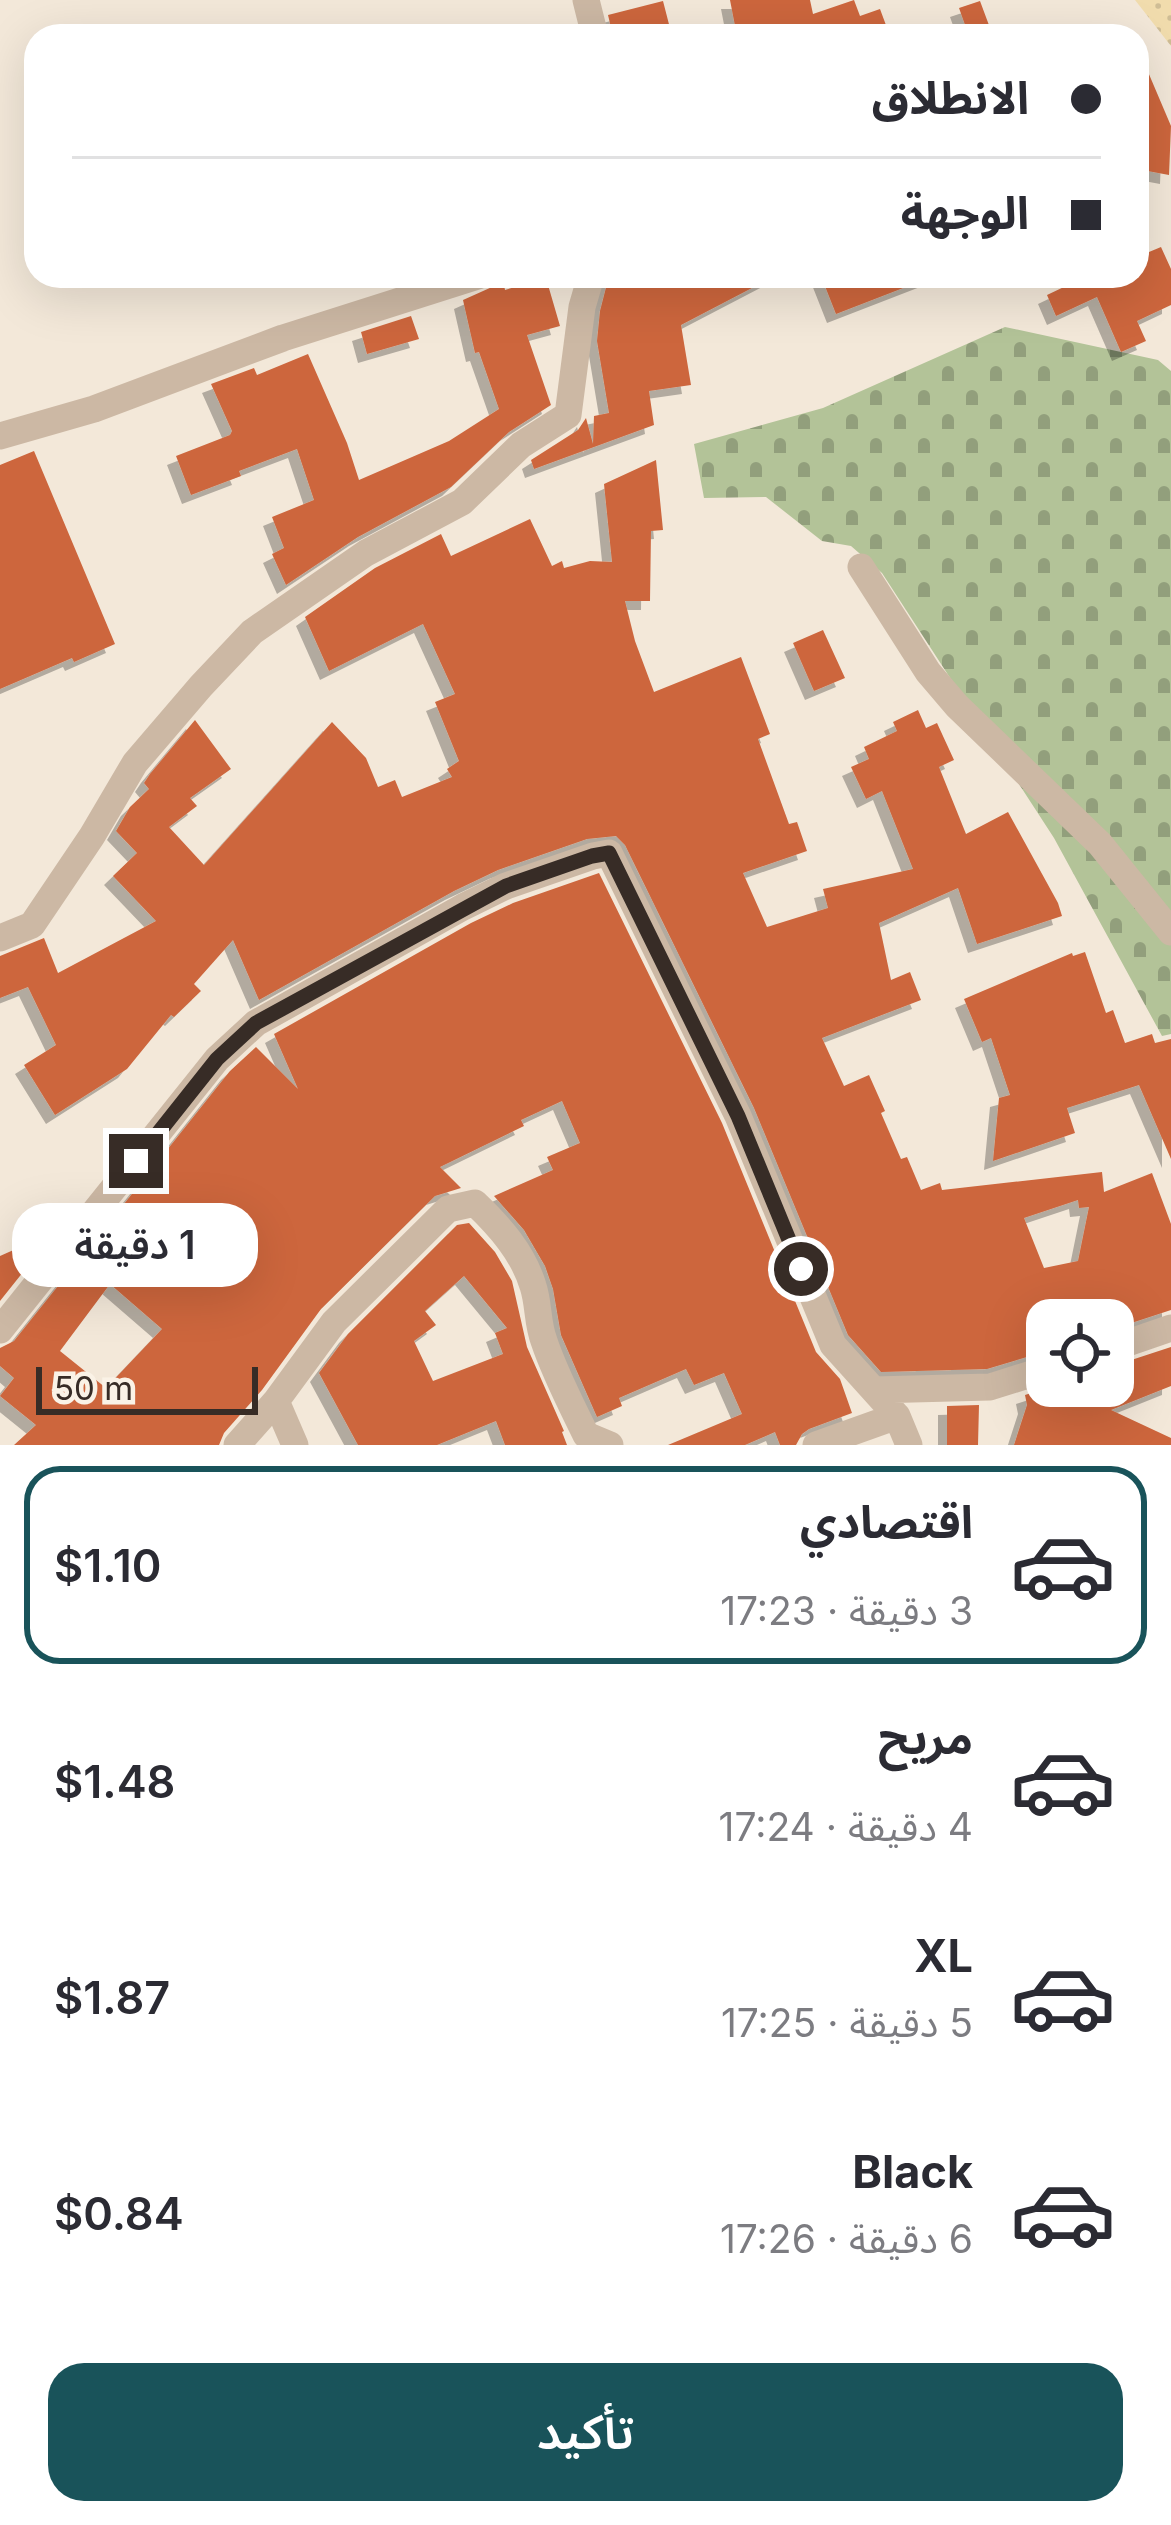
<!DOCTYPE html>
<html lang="ar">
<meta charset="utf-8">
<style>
:root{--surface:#fff;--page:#f7f7f7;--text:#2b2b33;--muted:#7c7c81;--line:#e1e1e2;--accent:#19535a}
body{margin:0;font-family:Inter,"Noto Sans Arabic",sans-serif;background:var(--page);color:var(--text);direction:rtl;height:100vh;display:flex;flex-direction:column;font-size:45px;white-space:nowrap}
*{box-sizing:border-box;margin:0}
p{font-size:39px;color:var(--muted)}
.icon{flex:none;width:66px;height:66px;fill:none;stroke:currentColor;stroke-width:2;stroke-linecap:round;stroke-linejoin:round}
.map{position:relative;height:1445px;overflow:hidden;direction:ltr}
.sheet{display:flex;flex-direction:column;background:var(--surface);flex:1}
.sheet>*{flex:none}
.top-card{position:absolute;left:24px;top:24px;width:1125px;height:264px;border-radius:36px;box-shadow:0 12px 48px #0002;direction:rtl;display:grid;align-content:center;height:264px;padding:0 48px;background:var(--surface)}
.buttons{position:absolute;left:1026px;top:1299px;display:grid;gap:24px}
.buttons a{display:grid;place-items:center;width:108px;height:108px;border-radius:24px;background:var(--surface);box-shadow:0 12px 48px #0002;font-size:60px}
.scale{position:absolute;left:36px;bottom:30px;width:222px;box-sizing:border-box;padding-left:12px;border:6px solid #372c26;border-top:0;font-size:33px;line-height:42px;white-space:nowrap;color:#372c26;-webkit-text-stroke:9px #faf2e6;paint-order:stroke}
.end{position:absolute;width:54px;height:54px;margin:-27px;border:15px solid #372c26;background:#fff;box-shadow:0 0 0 6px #fff}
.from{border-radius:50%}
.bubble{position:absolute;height:84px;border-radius:36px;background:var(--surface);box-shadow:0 12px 48px #0002;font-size:39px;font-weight:600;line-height:84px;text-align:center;direction:rtl}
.top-card b{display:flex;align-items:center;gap:42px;height:114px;font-size:45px}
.top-card b+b{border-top:3px solid var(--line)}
.top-card i{width:30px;height:30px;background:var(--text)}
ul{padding:21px 0 0;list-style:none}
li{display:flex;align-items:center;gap:36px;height:198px;margin:0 24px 18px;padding:0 24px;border:6px solid transparent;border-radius:36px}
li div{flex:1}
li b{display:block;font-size:45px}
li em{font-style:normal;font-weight:600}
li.on{border-color:var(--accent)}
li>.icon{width:108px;height:108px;stroke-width:1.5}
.action{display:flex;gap:24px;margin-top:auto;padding:24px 48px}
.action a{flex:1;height:138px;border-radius:36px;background:var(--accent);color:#fff;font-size:48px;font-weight:600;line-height:138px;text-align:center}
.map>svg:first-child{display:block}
.sand{fill:url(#sand-dots)}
.cemetery{fill:url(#cemetery-stones)}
.building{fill:#cd663d;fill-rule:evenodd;filter:url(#shadow)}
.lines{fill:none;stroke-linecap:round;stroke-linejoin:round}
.street{stroke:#ccb8a4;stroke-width:27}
.route{stroke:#372c26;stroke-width:15}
</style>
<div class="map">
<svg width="1171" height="1445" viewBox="0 0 1171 1445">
<defs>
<pattern id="sand-dots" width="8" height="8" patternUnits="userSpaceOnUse" patternTransform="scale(3)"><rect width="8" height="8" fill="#f1dcad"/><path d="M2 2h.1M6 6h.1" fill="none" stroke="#cfbd95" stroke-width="1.8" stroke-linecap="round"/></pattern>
<pattern id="cemetery-stones" width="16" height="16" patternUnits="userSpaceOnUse" patternTransform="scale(3)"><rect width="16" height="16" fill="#b3c398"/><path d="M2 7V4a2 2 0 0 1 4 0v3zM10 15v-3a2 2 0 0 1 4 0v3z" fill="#929f7c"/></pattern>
<filter id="shadow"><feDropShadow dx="-9" dy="9" stdDeviation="0" flood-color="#0004"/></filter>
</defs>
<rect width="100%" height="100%" fill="#f3e8d9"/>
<path class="sand" d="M 1135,0 L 1171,0 L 1171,46 Z"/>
<path class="cemetery" d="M 1005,327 L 1158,360 L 1171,371 L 1171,1034 L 1162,1036 L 1054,838 L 882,573 L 851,546 L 822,541 L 766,497 L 704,498 L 694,444 L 823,408 Z"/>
<path class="building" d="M 730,0 L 810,0 L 813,14 L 854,0 L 860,16 L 880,9 L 890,36 L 813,36 L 813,33 L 798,36 L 737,36 Z
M 663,1 L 672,36 L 613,36 L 608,15 Z
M 980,1 L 993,36 L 969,36 L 959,8 Z
M 1137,46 L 1171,126 L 1169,175 L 1137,169 Z
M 1161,247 L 1171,269 L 1171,305 L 1137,321 L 1146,341 L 1121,352 L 1097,297 L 1056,316 L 1047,295 L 1087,276 L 1137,276 L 1137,257 Z
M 609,276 L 775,276 L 681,325 L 691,385 L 649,391 L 654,425 L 534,469 L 531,460 L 578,430 L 586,418 L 593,444 L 594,416 L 609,413 L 597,341 L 600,311 Z
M 821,276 L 928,276 L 929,278 L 836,314 Z
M 546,278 L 560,326 L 527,335 L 551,405 L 509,432 L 451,487 L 358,537 L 286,585 L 272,554 L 284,548 L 272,517 L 314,500 L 297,449 L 239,471 L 241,476 L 191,495 L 176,456 L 230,435 L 232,431 L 211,384 L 254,368 L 257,375 L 308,354 L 347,443 L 359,480 L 449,441 L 499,409 L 479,352 L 475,353 L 463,300 L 492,287 L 504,285 L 505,290 Z
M 411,316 L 419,339 L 367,354 L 361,332 Z
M 34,451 L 115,644 L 74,662 L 72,658 L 0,689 L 0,465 Z
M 656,460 L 663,530 L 651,531 L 650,601 L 625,601 L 635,641 L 654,692 L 741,657 L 770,734 L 758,739 L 789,824 L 797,822 L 807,851 L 743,873 L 767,927 L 828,908 L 823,889 L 913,869 L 882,791 L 866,799 L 851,767 L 869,759 L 864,747 L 897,731 L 893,722 L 918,710 L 926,728 L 937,723 L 954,760 L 939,767 L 966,834 L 1008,812 L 1058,903 L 1062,916 L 977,944 L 958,888 L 879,923 L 891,980 L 910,972 L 921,1000 L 822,1038 L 844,1086 L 869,1075 L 885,1111 L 881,1113 L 901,1159 L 907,1157 L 921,1190 L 940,1183 L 942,1190 L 1102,1172 L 1104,1192 L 1152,1173 L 1171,1224 L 1171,1310 L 1113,1329 L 1113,1320 L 1042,1320 L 1047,1351 L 987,1369 L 881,1372 L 848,1335 L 754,1108 L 625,845 L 616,836 L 587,839 L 498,870 L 454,891 L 259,1000 L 233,940 L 194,984 L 201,991 L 174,1017 L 171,1015 L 127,1069 L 55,1115 L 24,1065 L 56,1045 L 28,987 L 0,998 L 0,956 L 44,938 L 58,973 L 156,921 L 113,876 L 137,853 L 116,831 L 130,807 L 149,789 L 144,783 L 150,774 L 195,720 L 231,769 L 190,798 L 197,806 L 169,827 L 204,865 L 332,722 L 366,758 L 378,787 L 395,780 L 402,797 L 452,777 L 447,769 L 459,761 L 435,702 L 455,694 L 423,624 L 329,671 L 305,617 L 375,568 L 441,534 L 451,556 L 530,519 L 552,566 L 562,561 L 564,568 L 590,561 L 612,562 L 604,484 ZM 1078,1200 L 1079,1208 L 1089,1207 L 1078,1261 L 1044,1268 L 1024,1218 Z
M 823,630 L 845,678 L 814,691 L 793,643 Z
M 599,873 L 722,1123 L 816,1352 L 840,1379 L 852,1413 L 809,1429 L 802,1434 L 796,1445 L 780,1445 L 775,1432 L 745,1445 L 668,1445 L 742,1414 L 724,1373 L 694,1385 L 686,1369 L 619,1398 L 622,1406 L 597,1417 L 561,1335 L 553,1289 L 545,1266 L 524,1230 L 494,1196 L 553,1170 L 547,1157 L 580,1143 L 562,1101 L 521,1120 L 524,1126 L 440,1167 L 461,1188 L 435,1196 L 321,1309 L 262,1390 L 224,1433 L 219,1445 L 14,1445 L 36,1425 L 0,1396 L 14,1378 L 0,1366 L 0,1348 L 14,1341 L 86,1251 L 95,1259 L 129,1215 L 120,1209 L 230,1071 L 256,1047 L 298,1089 L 274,1034 L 471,923 L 513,903 ZM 110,1284 L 162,1329 L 106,1388 L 60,1351 Z
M 1085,952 L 1106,1013 L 1113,1010 L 1125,1043 L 1152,1034 L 1155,1043 L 1171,1039 L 1171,1159 L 1139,1085 L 1067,1108 L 1075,1133 L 993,1161 L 999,1098 L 1010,1095 L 991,1038 L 982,1042 L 964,999 L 1072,953 L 1073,956 Z
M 469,1223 L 495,1252 L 512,1281 L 527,1347 L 564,1431 L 562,1432 L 567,1445 L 505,1445 L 496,1421 L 437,1445 L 358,1445 L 319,1373 L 348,1334 L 457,1225 ZM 464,1276 L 507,1328 L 495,1333 L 503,1354 L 433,1381 L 414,1341 L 436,1325 L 425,1311 Z
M 54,1232 L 55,1232 L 0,1301 L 0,1256 Z
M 1171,1347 L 1171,1386 L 1111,1410 L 1171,1438 L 1171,1445 L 1014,1445 L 1027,1405 L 1025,1395 L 1053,1386 L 1113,1386 L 1113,1366 Z
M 979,1405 L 978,1445 L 947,1445 L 947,1406 Z"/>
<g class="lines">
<path class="street" d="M 586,0 L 595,36
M 0,436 L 94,409 L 283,338 L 478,276
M 861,567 L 928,672 L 957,706 L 1100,844 L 1171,932
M 0,938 L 32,925 L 92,836 L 135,763 L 201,686 L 252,632 L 366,553 L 462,502 L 521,445 L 568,415 L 582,307 L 591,276
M 0,1330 L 217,1059 L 256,1023 L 463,907 L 506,886 L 593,856 L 609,853 L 738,1116 L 833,1345 L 897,1416 L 909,1445
M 1113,1348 L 1171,1328
M 874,1390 L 990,1387 L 1047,1369
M 276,1401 L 295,1445
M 237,1445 L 276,1401 L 334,1322 L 448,1209 L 475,1203 C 500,1227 523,1253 533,1286 C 539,1304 537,1323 544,1341 C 555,1374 571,1404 586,1435 L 610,1445
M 816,1445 L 897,1416"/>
</g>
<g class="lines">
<path class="route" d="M 136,1161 L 217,1059 L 256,1023 L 506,886 L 592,856 L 609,853 L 738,1116 L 801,1269"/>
</g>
</svg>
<div class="buttons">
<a><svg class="icon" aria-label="locate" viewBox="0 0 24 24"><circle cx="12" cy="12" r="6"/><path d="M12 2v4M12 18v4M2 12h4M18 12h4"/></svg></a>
</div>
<div class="scale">50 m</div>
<i class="end from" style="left:801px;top:1269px"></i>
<i class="end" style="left:136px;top:1161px"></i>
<div class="bubble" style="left:12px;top:1203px;width:246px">1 دقيقة</div>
<div class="top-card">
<b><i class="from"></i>الانطلاق</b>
<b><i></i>الوجهة</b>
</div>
</div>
<section class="sheet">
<ul>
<li class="on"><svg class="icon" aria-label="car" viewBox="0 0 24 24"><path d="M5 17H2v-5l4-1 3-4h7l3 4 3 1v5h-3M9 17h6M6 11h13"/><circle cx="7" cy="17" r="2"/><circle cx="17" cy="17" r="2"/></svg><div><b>اقتصادي</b><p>3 دقيقة · 17:23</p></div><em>$1.10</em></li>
<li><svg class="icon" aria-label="car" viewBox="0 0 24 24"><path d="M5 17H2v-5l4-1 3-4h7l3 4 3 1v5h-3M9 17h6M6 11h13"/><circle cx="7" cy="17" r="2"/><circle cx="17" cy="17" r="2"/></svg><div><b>مريح</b><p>4 دقيقة · 17:24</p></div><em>$1.48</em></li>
<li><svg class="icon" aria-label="car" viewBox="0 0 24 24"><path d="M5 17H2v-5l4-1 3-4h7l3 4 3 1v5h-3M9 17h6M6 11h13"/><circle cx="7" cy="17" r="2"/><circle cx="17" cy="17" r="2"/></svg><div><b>XL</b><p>5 دقيقة · 17:25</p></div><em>$1.87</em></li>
<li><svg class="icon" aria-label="car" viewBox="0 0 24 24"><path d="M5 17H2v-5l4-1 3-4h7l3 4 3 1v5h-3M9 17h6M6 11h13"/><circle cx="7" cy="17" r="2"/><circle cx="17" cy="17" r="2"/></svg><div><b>Black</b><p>6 دقيقة · 17:26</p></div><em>$0.84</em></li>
</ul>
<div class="action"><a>تأكيد</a></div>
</section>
